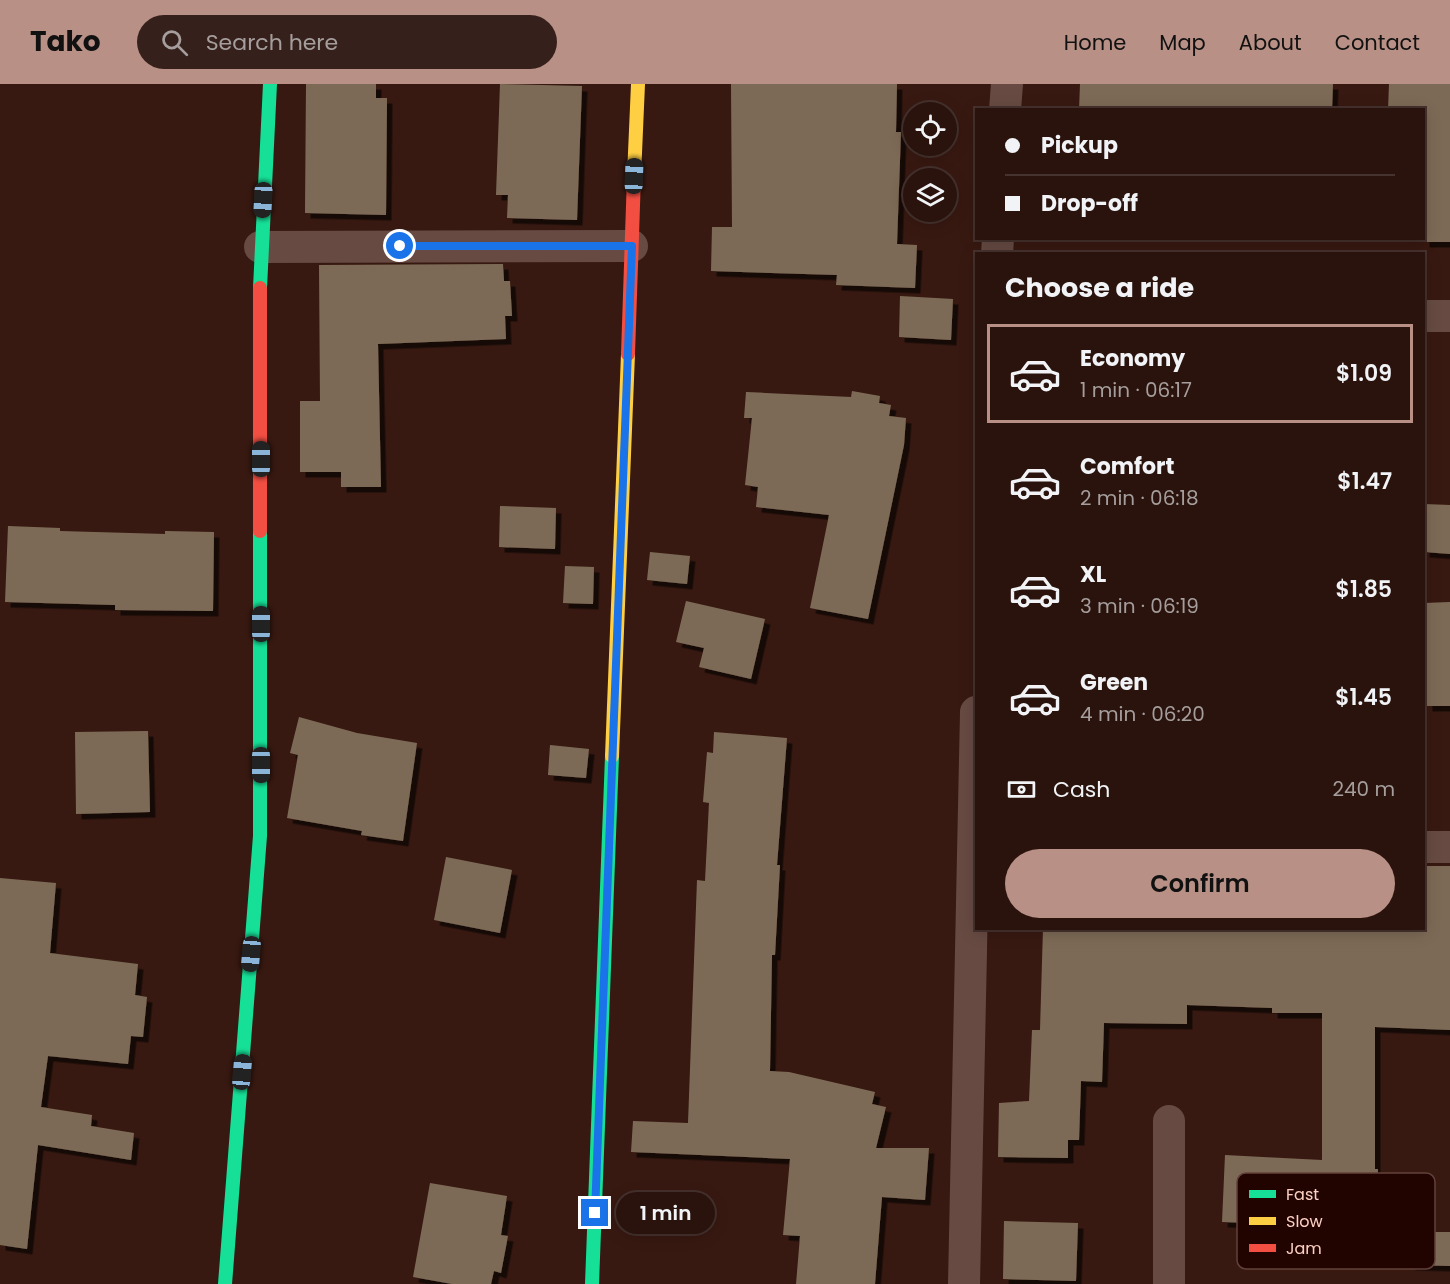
<!DOCTYPE html>
<meta charset="utf-8">
<style>
:root{--surface:#2a130d;--page:#36201b;--text:#f1f3f6;--muted:#a59e9d;--line:#46322e;--accent:#b89085}
body{margin:0;font-family:Poppins,sans-serif;background:var(--page);color:var(--text);height:100vh;display:flex;flex-direction:column;font-size:22px;white-space:nowrap}
*{box-sizing:border-box;margin:0}
p{font-size:20px;color:var(--muted)}
.icon{flex:none;width:33px;height:33px;fill:none;stroke:currentColor;stroke-width:2;stroke-linecap:round;stroke-linejoin:round}
.map{position:relative;flex:1;overflow:hidden}
.drawer{position:absolute;left:975px;top:168px;width:450px;height:678px;display:flex;flex-direction:column;background:var(--surface);border-radius:0px;box-shadow:0 3px 15px #0003,0 0 0 2px var(--line)}
.drawer>*{flex:none}
.hud{position:absolute;left:975px;top:24px;width:450px;height:132px;border-radius:0px;box-shadow:0 3px 15px #0003,0 0 0 2px var(--line);display:grid;align-content:center;height:132px;padding:0 30px;background:var(--surface)}
.tools{position:absolute;left:903px;top:18px;display:grid;gap:12px}
.tools a{display:grid;place-items:center;width:54px;height:54px;border-radius:50%;background:var(--surface);box-shadow:0 3px 15px #0003,0 0 0 2px var(--line);font-size:30px}
.end{position:absolute;width:27px;height:27px;margin:-14px;border:8px solid #1a73e8;background:#fff;box-shadow:0 0 0 3px #fff}
.from{border-radius:50%}
.bubble{position:absolute;height:42px;border-radius:21px;background:var(--surface);box-shadow:0 3px 15px #0003,0 0 0 2px var(--line);font-size:20px;font-weight:600;line-height:42px;text-align:center}
.car{position:absolute;width:18px;height:36px;margin:-18px -9px;border-radius:8px;box-shadow:0 0 4px 2px #0007;background:linear-gradient(#222 24%,#8ab4d8 0 40%,#222 0 76%,#8ab4d8 0 86%,#222 0)}
.hud b{display:flex;align-items:center;gap:21px;height:57px;font-size:22px}
.hud b+b{border-top:2px solid var(--line)}
.hud i{width:15px;height:15px;background:var(--text)}
ul{padding:0;list-style:none}
li{display:flex;align-items:center;gap:18px;height:99px;margin:0 12px 9px;padding:0 18px;border:3px solid transparent;border-radius:0px}
li div{flex:1}
li b{display:block;font-size:22px}
li em{font-style:normal;font-weight:600}
li.on{border-color:var(--accent)}
li>.icon{width:54px;height:54px;stroke-width:1.5}
h2{padding:0 30px;font-size:27px;line-height:72px}
.pay{display:flex;align-items:center;gap:15px;height:66px;padding:0 30px;font-size:22px}
.pay p{margin-inline-start:auto}
.action{display:flex;gap:12px;margin-top:auto;padding:12px 30px}
.action a{flex:1;height:69px;border-radius:36px;background:var(--accent);color:#111;font-size:24px;font-weight:600;line-height:69px;text-align:center}
header{display:flex;align-items:center;gap:36px;box-sizing:border-box;height:84px;padding:0 30px;background:var(--accent);color:#111}
header strong{font-size:28px}
nav{display:flex;gap:33px;margin-inline-start:auto;font-size:21px}
.search{width:420px;height:54px;background:var(--page);display:flex;align-items:center;gap:15px;box-sizing:border-box;padding:0 21px;border-radius:33px;color:var(--muted);font-size:22px}
.map>svg:first-child{display:block}
.building{fill:#7d6b57;filter:url(#shadow)}
.lines{fill:none;stroke-linecap:round;stroke-linejoin:round}
.street{stroke:#674b43;stroke-width:32}
.fast{stroke:#16e098;stroke-width:14}
.slow{stroke:#ffcf43;stroke-width:14}
.jam{stroke:#f24e42;stroke-width:14}
.route{stroke:#1a73e8;stroke-width:8}
.key{fill:#210400;stroke:#63413a;stroke-width:1.5}
.key-label{font-size:16px;fill:#fdd0c3}
</style>
<header>
<strong>Tako</strong>
<div class="search"><svg class="icon" aria-label="search" viewBox="0 0 24 24"><circle cx="10" cy="10" r="6"/><path d="M15 15l6 6"/></svg>Search here</div>
<nav><a>Home</a><a>Map</a><a>About</a><a>Contact</a></nav>
</header>
<div class="map">
<svg width="1450" height="1200" viewBox="0 0 1450 1200">
<defs>
<filter id="shadow"><feDropShadow dx="5.5" dy="5.5" stdDeviation="0" flood-color="#0009"/></filter>
</defs>
<rect width="100%" height="100%" fill="#381911"/>
<path class="building" d="M 306,0 L 376,0 L 376,14 L 387,14 L 386,131 L 305,129 Z
M 500,0 L 582,2 L 577,136 L 507,134 L 508,111 L 496,111 Z
M 731,0 L 897,0 L 896,48 L 901,48 L 897,160 L 917,161 L 915,204 L 836,201 L 837,191 L 711,187 L 712,143 L 732,143 Z
M 1080,0 L 1333,0 L 1332,26 L 1079,26 Z
M 1389,0 L 1450,0 L 1450,158 L 1424,158 L 1424,26 L 1388,26 Z
M 503,180 L 504,197 L 510,197 L 512,232 L 505,232 L 506,255 L 378,260 L 381,403 L 341,403 L 341,388 L 300,388 L 300,317 L 320,317 L 319,181 Z
M 900,212 L 953,215 L 951,256 L 899,253 Z
M 852,307 L 880,312 L 879,319 L 891,321 L 889,332 L 906,334 L 904,361 L 868,535 L 810,524 L 829,431 L 756,423 L 758,403 L 745,401 L 752,334 L 744,334 L 746,308 L 851,313 Z
M 1424,420 L 1450,421 L 1450,470 L 1424,468 Z
M 500,422 L 556,424 L 555,465 L 499,463 Z
M 8,442 L 60,444 L 60,447 L 165,450 L 165,447 L 214,448 L 213,527 L 115,526 L 115,521 L 5,518 Z
M 650,468 L 690,472 L 687,500 L 647,496 Z
M 565,482 L 594,483 L 593,520 L 563,519 Z
M 686,517 L 765,535 L 751,595 L 699,583 L 704,564 L 676,558 Z
M 1450,518 L 1450,622 L 1427,622 L 1424,519 Z
M 299,633 L 357,649 L 417,659 L 403,757 L 361,751 L 362,747 L 287,734 L 298,671 L 290,669 Z
M 148,647 L 150,728 L 76,730 L 75,648 Z
M 714,648 L 787,654 L 777,781 L 780,781 L 775,871 L 772,871 L 770,987 L 789,988 L 875,1008 L 872,1020 L 886,1023 L 876,1064 L 929,1064 L 925,1116 L 882,1113 L 875,1200 L 796,1200 L 800,1152 L 783,1151 L 790,1075 L 631,1068 L 633,1037 L 688,1039 L 697,796 L 705,797 L 709,719 L 703,718 L 707,668 L 713,669 Z
M 550,661 L 589,665 L 586,694 L 548,691 Z
M 446,773 L 512,786 L 500,849 L 434,836 Z
M 1427,782 L 1450,782 L 1450,946 L 1375,943 L 1375,1085 L 1378,1085 L 1375,1153 L 1282,1150 L 1282,1140 L 1222,1138 L 1225,1071 L 1322,1076 L 1322,929 L 1272,929 L 1272,924 L 1187,921 L 1187,940 L 1104,939 L 1102,998 L 1081,997 L 1079,1056 L 1068,1056 L 1068,1074 L 998,1073 L 999,1019 L 1029,1017 L 1032,946 L 1040,946 L 1043,844 L 1424,844 Z
M 0,794 L 56,799 L 50,869 L 138,880 L 135,911 L 147,913 L 143,953 L 131,952 L 128,980 L 48,972 L 41,1023 L 92,1031 L 91,1042 L 134,1049 L 131,1076 L 38,1061 L 27,1165 L 0,1161 Z
M 430,1099 L 507,1112 L 501,1151 L 508,1152 L 501,1189 L 494,1187 L 491,1200 L 452,1200 L 413,1193 Z
M 1004,1137 L 1078,1139 L 1076,1197 L 1003,1195 Z
M 1412,1148 L 1450,1148 L 1450,1182 L 1410,1181 Z"/>
<g class="lines">
<path class="street" d="M 1005,26 L 1007,0
M 260,163 L 632,162
M 997,170 L 998,154
M 1424,232 L 1450,232
M 1424,763 L 1450,763
M 1169,1037 L 1169,1200
M 964,1200 L 976,628"/>
<path class="fast" d="M 260,204 L 270,0
M 225,1200 L 260,752 L 260,447
M 592,1200 L 612,672"/>
<path class="slow" d="M 634,92 L 638,0
M 612,672 L 628,270"/>
<path class="jam" d="M 260,204 L 260,447
M 628,270 L 634,92"/>
</g>
<g class="lines">
<path class="route" d="M 400,162 L 632,162 L 595,1129"/>
</g>
<rect x="1237" y="1089" width="198" height="96" rx="9" class="key"/>
<rect x="1249" y="1106" width="27" height="8" fill="#16e098"/>
<rect x="1249" y="1133" width="27" height="8" fill="#ffcf43"/>
<rect x="1249" y="1160" width="27" height="8" fill="#f24e42"/>
<g class="key-label">
<text x="1286" y="1116">Fast</text>
<text x="1286" y="1143">Slow</text>
<text x="1286" y="1170">Jam</text>
</g>
</svg>
<div class="tools">
<a><svg class="icon" aria-label="locate" viewBox="0 0 24 24"><circle cx="12" cy="12" r="6"/><path d="M12 2v4M12 18v4M2 12h4M18 12h4"/></svg></a>
<a><svg class="icon" aria-label="layers" viewBox="0 0 24 24"><path d="M12 4l9 5-9 5-9-5zM3 14l9 5 9-5"/></svg></a>
</div>
<i class="end from" style="left:400px;top:162px"></i>
<i class="end" style="left:595px;top:1129px"></i>
<div class="bubble" style="left:616px;top:1108px;width:99px">1 min</div>
<i class="car" style="left:634px;top:92px;rotate:2deg"></i>
<i class="car" style="left:263px;top:116px;rotate:183deg"></i>
<i class="car" style="left:261px;top:375px;rotate:0deg"></i>
<i class="car" style="left:261px;top:540px;rotate:0deg"></i>
<i class="car" style="left:261px;top:681px;rotate:180deg"></i>
<i class="car" style="left:251px;top:870px;rotate:185deg"></i>
<i class="car" style="left:242px;top:988px;rotate:5deg"></i>
<div class="hud">
<b><i class="from"></i>Pickup</b>
<b><i></i>Drop-off</b>
</div>
<section class="drawer">
<h2>Choose a ride</h2>
<ul>
<li class="on"><svg class="icon" aria-label="car" viewBox="0 0 24 24"><path d="M5 17H2v-5l4-1 3-4h7l3 4 3 1v5h-3M9 17h6M6 11h13"/><circle cx="7" cy="17" r="2"/><circle cx="17" cy="17" r="2"/></svg><div><b>Economy</b><p>1 min · 06:17</p></div><em>$1.09</em></li>
<li><svg class="icon" aria-label="car" viewBox="0 0 24 24"><path d="M5 17H2v-5l4-1 3-4h7l3 4 3 1v5h-3M9 17h6M6 11h13"/><circle cx="7" cy="17" r="2"/><circle cx="17" cy="17" r="2"/></svg><div><b>Comfort</b><p>2 min · 06:18</p></div><em>$1.47</em></li>
<li><svg class="icon" aria-label="car" viewBox="0 0 24 24"><path d="M5 17H2v-5l4-1 3-4h7l3 4 3 1v5h-3M9 17h6M6 11h13"/><circle cx="7" cy="17" r="2"/><circle cx="17" cy="17" r="2"/></svg><div><b>XL</b><p>3 min · 06:19</p></div><em>$1.85</em></li>
<li><svg class="icon" aria-label="car" viewBox="0 0 24 24"><path d="M5 17H2v-5l4-1 3-4h7l3 4 3 1v5h-3M9 17h6M6 11h13"/><circle cx="7" cy="17" r="2"/><circle cx="17" cy="17" r="2"/></svg><div><b>Green</b><p>4 min · 06:20</p></div><em>$1.45</em></li>
</ul>
<div class="pay"><svg class="icon" aria-label="cash" viewBox="0 0 24 24"><path d="M3 7h18v10H3z"/><circle cx="12" cy="12" r="2"/></svg>Cash<p>240 m</p></div>
<div class="action"><a>Confirm</a></div>
</section>
</div>
